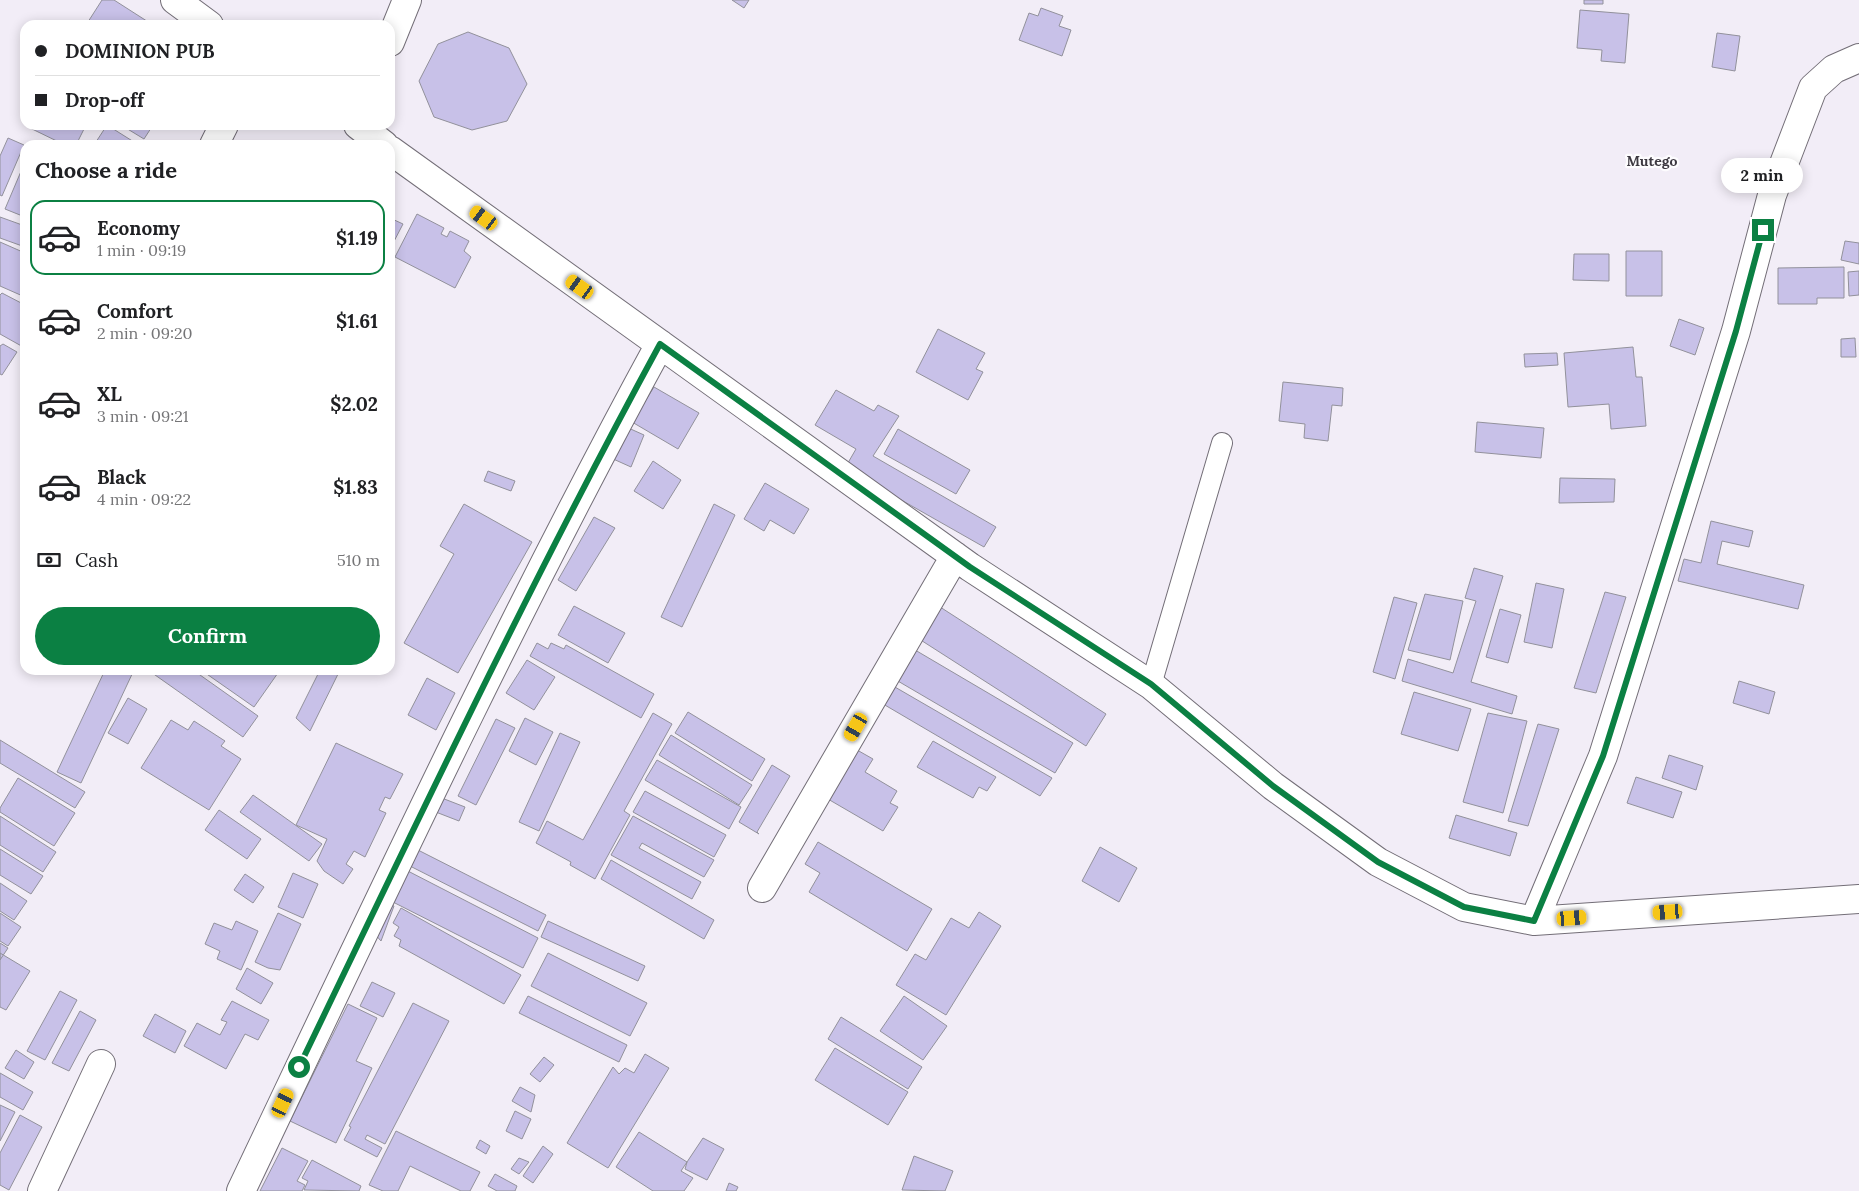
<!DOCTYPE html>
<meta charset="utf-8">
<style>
:root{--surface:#fff;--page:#f2f2f2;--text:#202124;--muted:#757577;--line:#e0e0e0;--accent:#0b8043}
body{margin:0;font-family:Lora,serif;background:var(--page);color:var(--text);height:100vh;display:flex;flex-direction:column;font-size:19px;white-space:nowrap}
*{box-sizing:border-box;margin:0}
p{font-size:16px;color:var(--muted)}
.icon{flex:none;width:28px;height:28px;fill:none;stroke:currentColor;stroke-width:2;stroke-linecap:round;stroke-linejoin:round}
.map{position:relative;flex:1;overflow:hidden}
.details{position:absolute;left:20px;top:140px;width:375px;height:535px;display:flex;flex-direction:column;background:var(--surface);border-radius:15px;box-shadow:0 2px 12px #0003}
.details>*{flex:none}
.top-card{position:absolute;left:20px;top:20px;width:375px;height:110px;border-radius:15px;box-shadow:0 2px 12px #0003;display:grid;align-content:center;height:110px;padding:0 15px;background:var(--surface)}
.end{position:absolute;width:22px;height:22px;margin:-11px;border:6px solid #0b8043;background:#fff;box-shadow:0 0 0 2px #fff}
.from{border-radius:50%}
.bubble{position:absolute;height:35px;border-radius:18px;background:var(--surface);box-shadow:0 2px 12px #0003;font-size:16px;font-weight:800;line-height:35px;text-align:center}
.car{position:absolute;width:15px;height:30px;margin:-15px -8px;border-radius:6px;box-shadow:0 0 4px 1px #0007;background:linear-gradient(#f5c518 24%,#345 0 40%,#f5c518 0 76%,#345 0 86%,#f5c518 0)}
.top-card b{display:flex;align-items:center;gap:18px;height:48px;font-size:19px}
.top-card b+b{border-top:1px solid var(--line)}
.top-card i{width:12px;height:12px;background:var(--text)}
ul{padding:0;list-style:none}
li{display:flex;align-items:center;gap:15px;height:75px;margin:0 10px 8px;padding:0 5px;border:2px solid transparent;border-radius:15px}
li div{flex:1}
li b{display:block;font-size:19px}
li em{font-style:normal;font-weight:800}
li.selected{border-color:var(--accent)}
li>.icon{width:45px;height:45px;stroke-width:1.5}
h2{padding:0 15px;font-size:22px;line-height:60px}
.pay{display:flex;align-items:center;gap:12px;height:55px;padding:0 15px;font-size:19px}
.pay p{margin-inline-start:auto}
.action{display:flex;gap:10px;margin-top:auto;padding:10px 15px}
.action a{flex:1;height:58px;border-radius:30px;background:var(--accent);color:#fff;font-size:20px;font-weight:800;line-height:58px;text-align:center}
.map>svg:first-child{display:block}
.building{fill:#c8c1e8;stroke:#92919b}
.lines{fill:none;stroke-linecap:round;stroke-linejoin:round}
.service-casing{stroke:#736e77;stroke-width:22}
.minor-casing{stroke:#736e77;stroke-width:30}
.service{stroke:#fff;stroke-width:20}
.minor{stroke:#fff;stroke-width:28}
.route{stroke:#0b8043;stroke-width:6}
.labels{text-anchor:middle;stroke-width:4.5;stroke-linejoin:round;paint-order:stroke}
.neighbourhood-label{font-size:14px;font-weight:bold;fill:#3d3941;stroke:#fdfcfe}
</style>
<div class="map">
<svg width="1859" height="1191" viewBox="0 0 1859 1191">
<rect width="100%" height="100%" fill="#f2edf7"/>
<path class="building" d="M 102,0 L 114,0 L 153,25 L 86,25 Z
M 732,0 L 749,0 L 744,8 Z
M 1584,0 L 1603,0 L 1603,4 L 1584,4 Z
M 1041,8 L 1063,16 L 1059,26 L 1071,30 L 1062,56 L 1019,40 L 1029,13 L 1038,16 Z
M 1580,10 L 1629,14 L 1625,63 L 1601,61 L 1602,50 L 1577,48 Z
M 468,32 L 509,48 L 527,84 L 507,121 L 472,130 L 434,117 L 419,81 L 438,44 Z
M 1717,33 L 1740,36 L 1735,71 L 1712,67 Z
M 32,125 L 86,125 L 76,145 L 65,145 L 30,128 Z
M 107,125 L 134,142 L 132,145 L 94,145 Z
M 121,125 L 153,125 L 144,139 Z
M 8,138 L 24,145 L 2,196 L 0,195 L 0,156 Z
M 22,169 L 25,170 L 25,217 L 5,209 Z
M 417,214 L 444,228 L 441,234 L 447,237 L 450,231 L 469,241 L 464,251 L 471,257 L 455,288 L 395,257 Z
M 0,217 L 25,226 L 25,247 L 0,238 Z
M 390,218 L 403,224 L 390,249 Z
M 1845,241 L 1859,243 L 1859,264 L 1841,260 Z
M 0,242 L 25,253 L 25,297 L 0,286 Z
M 1626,251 L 1662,251 L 1662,296 L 1626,296 Z
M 1574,254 L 1609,254 L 1609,281 L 1573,280 Z
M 1844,267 L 1844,298 L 1817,298 L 1817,304 L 1778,304 L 1778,268 Z
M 1859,271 L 1859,295 L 1849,296 L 1848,272 Z
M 2,293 L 25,305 L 25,348 L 0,334 L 0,295 Z
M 1679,319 L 1704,328 L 1695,355 L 1670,346 Z
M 938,329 L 985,353 L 976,369 L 983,372 L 968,400 L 916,372 Z
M 1855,338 L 1856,357 L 1841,357 L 1841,339 Z
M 3,344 L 17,352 L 2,375 L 0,374 L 0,346 Z
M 1633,347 L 1636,377 L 1642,377 L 1646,426 L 1611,429 L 1609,404 L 1568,407 L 1564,353 Z
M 1557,353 L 1558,365 L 1525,367 L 1524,354 Z
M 1283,382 L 1343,388 L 1342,406 L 1332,405 L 1328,441 L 1304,438 L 1305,424 L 1279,421 Z
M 654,387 L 699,413 L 678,449 L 632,422 Z
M 836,390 L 874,411 L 878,405 L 899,416 L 873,456 L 996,527 L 984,547 L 845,468 L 856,449 L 815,425 Z
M 1477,422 L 1544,428 L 1541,458 L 1475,452 Z
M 624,426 L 644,435 L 631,467 L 611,458 Z
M 898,429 L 970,470 L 956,494 L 884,454 Z
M 653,461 L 681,480 L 663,509 L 634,491 Z
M 488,471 L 515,481 L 511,491 L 484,481 Z
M 1560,478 L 1615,479 L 1614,502 L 1559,503 Z
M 765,483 L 809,509 L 794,534 L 770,520 L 764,531 L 744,519 Z
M 464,504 L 532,542 L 458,673 L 404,643 L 454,554 L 440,546 Z
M 714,504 L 735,515 L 682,627 L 661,617 Z
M 594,517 L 615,528 L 576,591 L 558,580 Z
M 1711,521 L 1753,531 L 1749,547 L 1722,541 L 1717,564 L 1804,585 L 1798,609 L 1678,581 L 1684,559 L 1701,563 Z
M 1474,568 L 1503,576 L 1471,682 L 1517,696 L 1512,714 L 1402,681 L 1408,659 L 1453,673 L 1476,601 L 1465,598 Z
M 1536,583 L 1564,589 L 1552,648 L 1524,642 Z
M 1605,592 L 1626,597 L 1596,693 L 1574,688 Z
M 1425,594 L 1463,601 L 1450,660 L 1408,650 Z
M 1394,597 L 1417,603 L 1395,679 L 1373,672 Z
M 937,605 L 1106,714 L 1086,746 L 916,637 Z
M 574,606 L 625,633 L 608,663 L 558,635 Z
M 1500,609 L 1521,615 L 1508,663 L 1486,657 Z
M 537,643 L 548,649 L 551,643 L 564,649 L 566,645 L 654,694 L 641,718 L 530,656 Z
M 910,647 L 1073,743 L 1055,773 L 891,677 Z
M 527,660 L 555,677 L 534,710 L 506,693 Z
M 105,670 L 134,670 L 81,783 L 57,772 Z
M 148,670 L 193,670 L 258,716 L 243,737 Z
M 201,670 L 280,670 L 254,707 Z
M 320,670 L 340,670 L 310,731 L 296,718 Z
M 427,678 L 455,693 L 436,730 L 408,715 Z
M 1739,681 L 1775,692 L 1769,714 L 1733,703 Z
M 888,683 L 1052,778 L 1040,796 L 878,701 Z
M 1414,692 L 1471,709 L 1458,751 L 1401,734 Z
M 128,698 L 147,709 L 128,744 L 108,733 Z
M 688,712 L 765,759 L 752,781 L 675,733 Z
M 653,713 L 672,724 L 624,811 L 630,815 L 595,879 L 570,865 L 571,862 L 536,843 L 547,821 L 583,840 Z
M 1488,713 L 1527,721 L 1503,813 L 1463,802 Z
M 525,718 L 553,732 L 536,765 L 509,751 Z
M 496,719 L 515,728 L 476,805 L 458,796 Z
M 171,720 L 188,730 L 194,721 L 225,741 L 221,746 L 241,759 L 209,810 L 141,768 Z
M 1538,724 L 1559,729 L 1528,826 L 1508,821 Z
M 560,733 L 580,742 L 539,831 L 519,822 Z
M 671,735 L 752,785 L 739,805 L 659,755 Z
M 0,740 L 85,792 L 75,808 L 0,763 Z
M 933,741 L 996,777 L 987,791 L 979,787 L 973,798 L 917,767 Z
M 336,743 L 403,774 L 390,799 L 385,797 L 379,810 L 386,813 L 365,857 L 354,851 L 346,864 L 353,869 L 343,884 L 324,871 L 317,861 L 327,839 L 296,825 Z
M 850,746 L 873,759 L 865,772 L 897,791 L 890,803 L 898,807 L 883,831 L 821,795 Z
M 1669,755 L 1703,766 L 1696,790 L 1662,778 Z
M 657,760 L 741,807 L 729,829 L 645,780 Z
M 772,765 L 790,776 L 757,832 L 759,834 L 739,822 Z
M 1636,777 L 1682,792 L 1673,818 L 1627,803 Z
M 18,778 L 75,813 L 54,846 L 0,812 L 0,808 Z
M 645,791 L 726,835 L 714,857 L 633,812 Z
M 253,795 L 322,844 L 309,861 L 240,812 Z
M 434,795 L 465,807 L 459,821 L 428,809 Z
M 219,810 L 261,839 L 247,859 L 205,830 Z
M 1456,815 L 1517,833 L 1510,856 L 1449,838 Z
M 0,816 L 56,852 L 43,872 L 0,845 Z
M 633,816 L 714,860 L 704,877 L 642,843 L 639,848 L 701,882 L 692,899 L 611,855 Z
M 818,842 L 932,909 L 907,951 L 809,892 L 820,873 L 805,864 Z
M 1100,847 L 1137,868 L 1119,902 L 1082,881 Z
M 0,849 L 43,876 L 31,894 L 0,875 Z
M 416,849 L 546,915 L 538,931 L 408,865 Z
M 611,860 L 714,920 L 704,939 L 601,879 Z
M 404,869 L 538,938 L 523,968 L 389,900 Z
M 293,873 L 318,884 L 303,918 L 278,907 Z
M 245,874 L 264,887 L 253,903 L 234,890 Z
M 0,883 L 27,901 L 14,920 L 0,911 Z
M 386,902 L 394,906 L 381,941 L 374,933 Z
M 401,908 L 521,975 L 504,1004 L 399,946 L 401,940 L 394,936 L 399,927 L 393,923 Z
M 979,912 L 1001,926 L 946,1015 L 896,985 L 915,954 L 926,960 L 951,918 L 969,928 Z
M 0,913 L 21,927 L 8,946 L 0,941 Z
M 278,913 L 301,924 L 280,970 L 268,968 L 255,962 Z
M 236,921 L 258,931 L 241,970 L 217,959 L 220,951 L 205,944 L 214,923 L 232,930 Z
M 548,921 L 645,966 L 638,981 L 541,937 Z
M 0,943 L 8,948 L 0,960 Z
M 0,953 L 30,971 L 6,1010 L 0,1007 Z
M 548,953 L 647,1003 L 630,1036 L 531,986 Z
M 247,968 L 273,983 L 261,1004 L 236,989 Z
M 372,982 L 395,993 L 383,1017 L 360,1006 Z
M 60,991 L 77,1000 L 45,1060 L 27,1051 Z
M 528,996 L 627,1045 L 619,1062 L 519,1013 Z
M 904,996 L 947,1026 L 923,1060 L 880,1031 Z
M 232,1001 L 269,1020 L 258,1040 L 245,1034 L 226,1069 L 184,1046 L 197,1023 L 220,1035 L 227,1022 L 221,1020 Z
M 413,1003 L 449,1021 L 385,1144 L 367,1135 L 365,1139 L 382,1148 L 377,1157 L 344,1140 L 351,1127 L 349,1126 Z
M 348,1004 L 377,1018 L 356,1061 L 372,1068 L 336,1143 L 290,1121 Z
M 80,1011 L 96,1020 L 69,1071 L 52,1063 Z
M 155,1014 L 186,1031 L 175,1053 L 143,1036 Z
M 841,1017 L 922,1067 L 908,1089 L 828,1039 Z
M 835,1048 L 908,1092 L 888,1125 L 815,1080 Z
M 16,1050 L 34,1062 L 24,1079 L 5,1068 Z
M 645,1054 L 669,1068 L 608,1168 L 567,1143 L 613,1067 L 619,1074 L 625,1068 L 634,1073 Z
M 544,1057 L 554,1065 L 540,1082 L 530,1074 Z
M 0,1073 L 33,1092 L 23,1110 L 0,1097 Z
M 520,1087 L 535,1095 L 531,1112 L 512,1101 Z
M 0,1105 L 15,1112 L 0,1141 Z
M 515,1111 L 531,1119 L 522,1139 L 506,1131 Z
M 20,1115 L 42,1127 L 9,1190 L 0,1185 L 0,1153 Z
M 396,1131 L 480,1172 L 470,1191 L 461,1191 L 410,1166 L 398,1191 L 383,1191 L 369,1185 Z
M 639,1132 L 687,1162 L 681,1171 L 693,1178 L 684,1191 L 653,1191 L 616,1167 Z
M 703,1138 L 724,1149 L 707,1180 L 685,1169 L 687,1162 Z
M 480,1140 L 490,1146 L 486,1154 L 476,1148 Z
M 543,1146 L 553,1154 L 533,1183 L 523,1176 Z
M 282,1148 L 308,1161 L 297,1181 L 305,1185 L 302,1191 L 260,1191 Z
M 914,1156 L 953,1171 L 945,1191 L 902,1190 Z
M 519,1158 L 529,1162 L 519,1174 L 511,1169 Z
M 312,1160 L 361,1186 L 359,1191 L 304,1190 L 308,1181 L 302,1178 Z
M 495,1174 L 517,1186 L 515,1191 L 497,1191 L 488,1186 Z
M 729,1183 L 738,1187 L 736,1191 L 726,1191 Z"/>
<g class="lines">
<defs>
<path id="service" d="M 1151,685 L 1222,443"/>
<path id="minor" d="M 175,0 L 209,25
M 390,42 L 407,0
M 358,125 L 384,145
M 214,145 L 224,125
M 390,150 L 970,567 L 1151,685 L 1273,786 L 1378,862 L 1464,907 L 1534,921 L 1859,899
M 762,888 L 955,556
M 1534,921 L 1603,756 L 1736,331 L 1772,195 L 1813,88 L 1834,69 L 1859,58
M 42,1191 L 101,1064
M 241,1191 C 376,907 509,621 660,344"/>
</defs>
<use href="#service" class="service-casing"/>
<use href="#minor" class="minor-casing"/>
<use href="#service" class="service"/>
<use href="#minor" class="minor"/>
</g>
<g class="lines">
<path class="route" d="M 299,1067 C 416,824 531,581 660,344 L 970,567 L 1151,684 L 1273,786 L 1378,862 L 1464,907 L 1534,921 L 1603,756 L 1736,331 L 1763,230"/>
</g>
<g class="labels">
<g class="neighbourhood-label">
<text x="1652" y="166">Mutego</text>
</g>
</g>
</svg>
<i class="end from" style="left:299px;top:1067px"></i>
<i class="end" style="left:1763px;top:230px"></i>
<div class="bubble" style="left:1721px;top:158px;width:82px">2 min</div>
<i class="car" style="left:484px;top:218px;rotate:306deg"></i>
<i class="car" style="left:580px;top:287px;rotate:305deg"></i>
<i class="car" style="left:856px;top:727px;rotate:210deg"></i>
<i class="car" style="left:1668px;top:912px;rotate:266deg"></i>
<i class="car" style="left:1572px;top:918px;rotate:86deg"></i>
<i class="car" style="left:283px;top:1103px;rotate:25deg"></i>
<div class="top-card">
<b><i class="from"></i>DOMINION PUB</b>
<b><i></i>Drop-off</b>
</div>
<section class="details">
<h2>Choose a ride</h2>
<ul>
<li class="selected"><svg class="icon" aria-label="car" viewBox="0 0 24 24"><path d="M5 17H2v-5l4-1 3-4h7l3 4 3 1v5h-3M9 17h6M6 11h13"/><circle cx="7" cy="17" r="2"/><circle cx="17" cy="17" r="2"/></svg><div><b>Economy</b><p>1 min · 09:19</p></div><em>$1.19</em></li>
<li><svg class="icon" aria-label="car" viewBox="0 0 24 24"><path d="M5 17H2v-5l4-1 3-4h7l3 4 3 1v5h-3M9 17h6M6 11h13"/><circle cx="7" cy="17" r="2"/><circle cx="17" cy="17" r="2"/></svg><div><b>Comfort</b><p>2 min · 09:20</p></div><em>$1.61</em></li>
<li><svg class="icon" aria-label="car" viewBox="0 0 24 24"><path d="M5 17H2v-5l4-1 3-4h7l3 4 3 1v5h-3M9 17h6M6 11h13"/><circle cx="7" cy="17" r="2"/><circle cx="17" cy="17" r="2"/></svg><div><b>XL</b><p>3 min · 09:21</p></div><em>$2.02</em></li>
<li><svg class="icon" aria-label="car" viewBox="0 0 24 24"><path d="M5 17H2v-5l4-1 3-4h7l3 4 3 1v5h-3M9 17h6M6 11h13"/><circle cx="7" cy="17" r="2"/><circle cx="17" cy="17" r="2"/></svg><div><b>Black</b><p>4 min · 09:22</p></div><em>$1.83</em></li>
</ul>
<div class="pay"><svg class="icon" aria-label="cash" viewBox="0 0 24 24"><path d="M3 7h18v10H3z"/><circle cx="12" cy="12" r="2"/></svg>Cash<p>510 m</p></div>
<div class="action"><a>Confirm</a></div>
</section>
</div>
